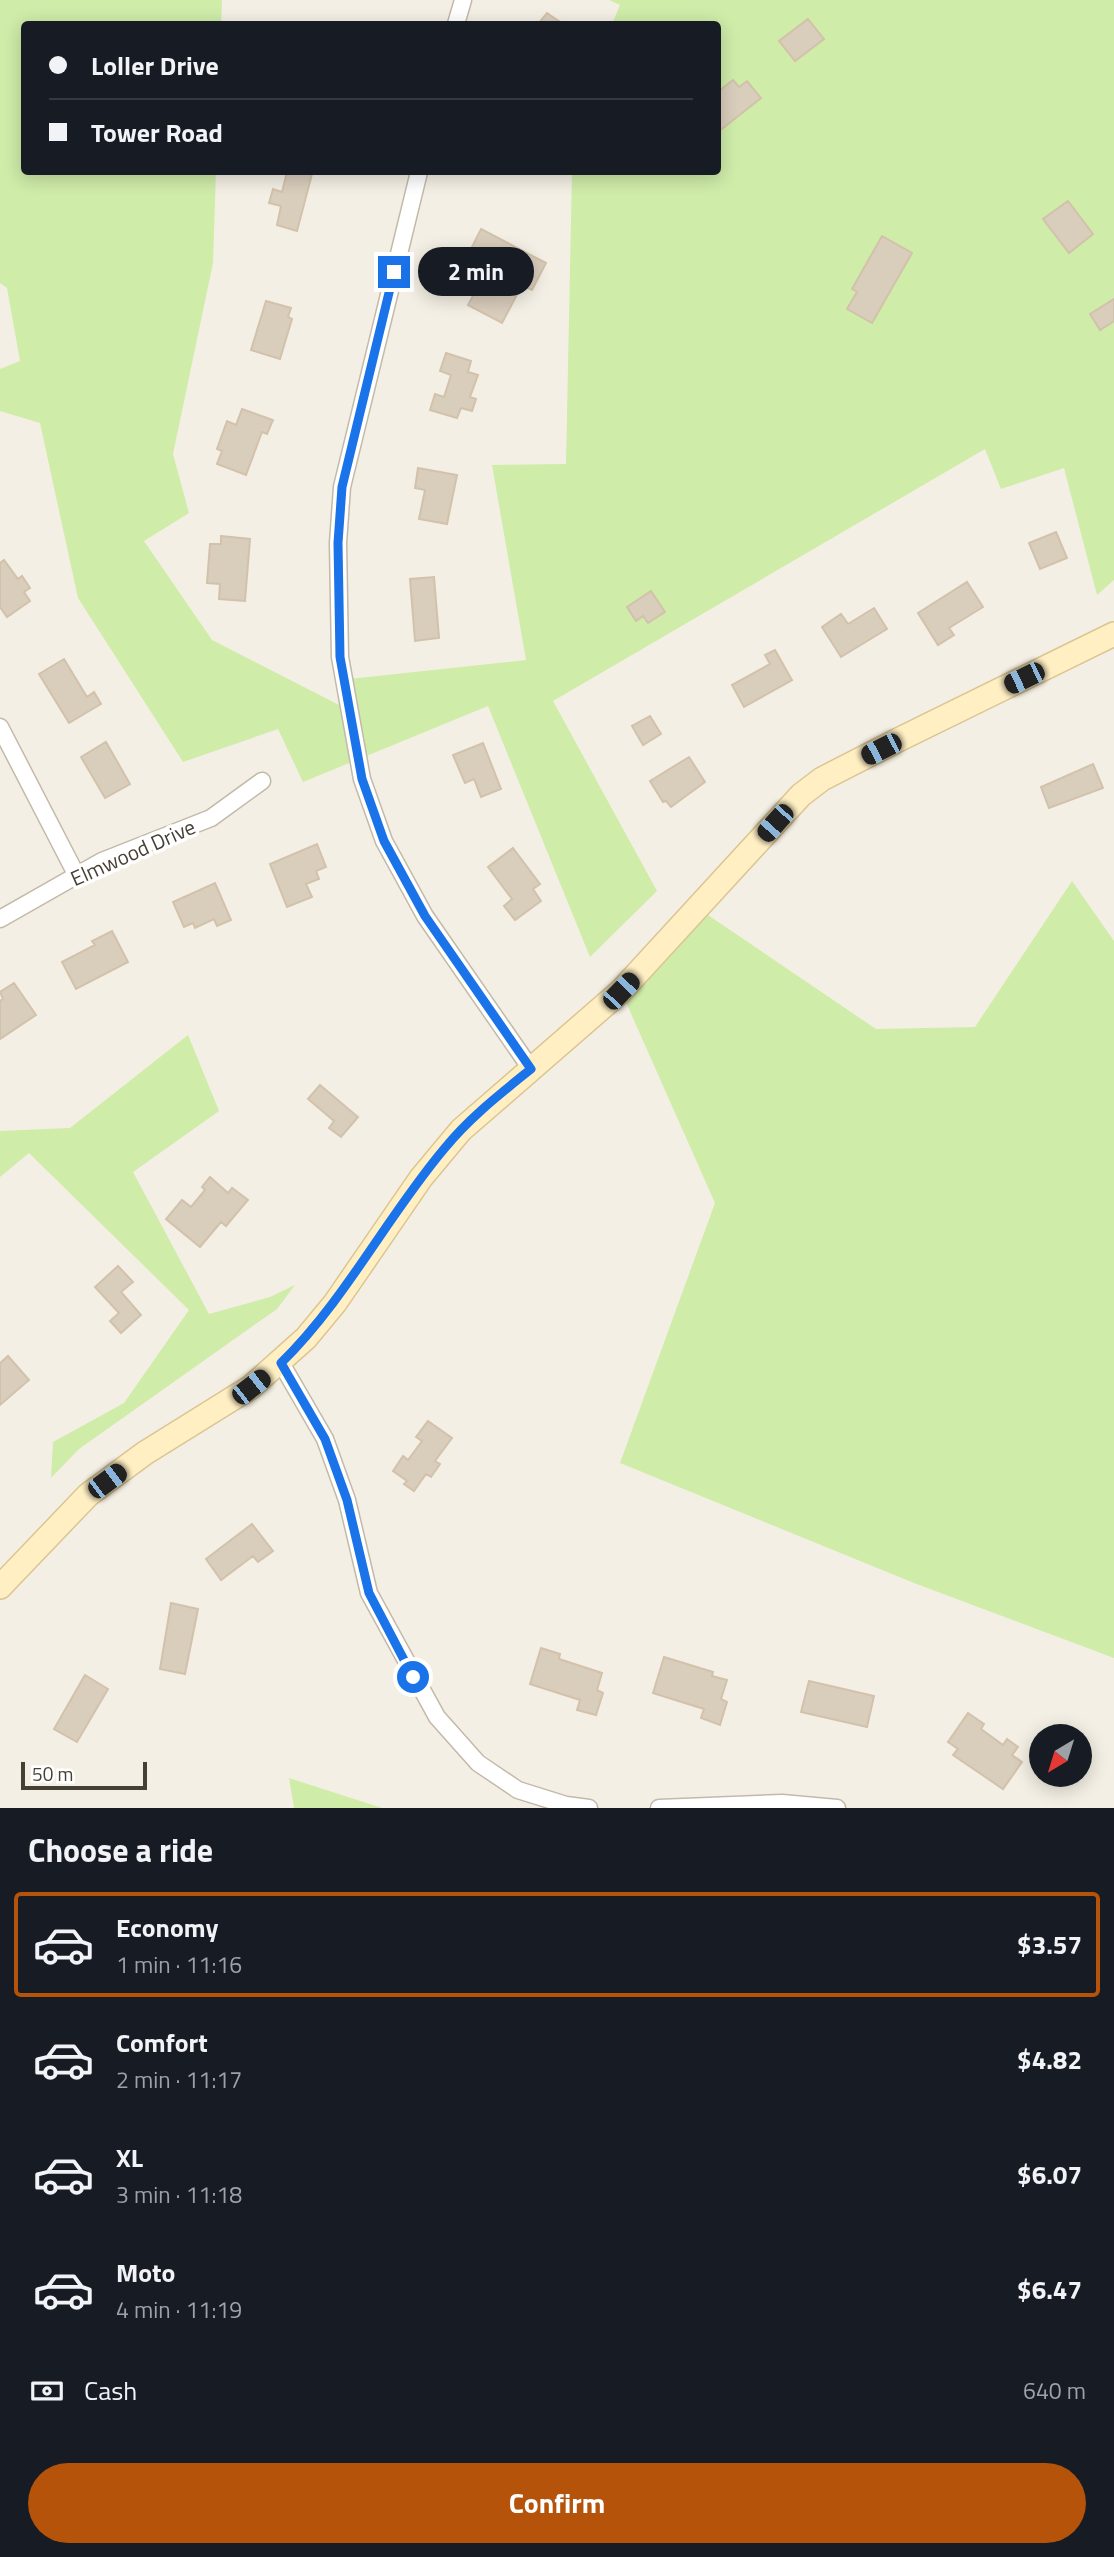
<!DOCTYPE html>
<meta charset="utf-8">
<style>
:root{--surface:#171b24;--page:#242831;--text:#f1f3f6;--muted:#9ea1a6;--line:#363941;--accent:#b45309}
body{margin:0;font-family:"Titillium Web",sans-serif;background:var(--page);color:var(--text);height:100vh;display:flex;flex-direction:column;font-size:26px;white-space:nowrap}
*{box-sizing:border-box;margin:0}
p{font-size:23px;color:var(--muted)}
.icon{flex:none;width:38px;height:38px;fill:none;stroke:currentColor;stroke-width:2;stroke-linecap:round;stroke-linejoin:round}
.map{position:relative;height:1808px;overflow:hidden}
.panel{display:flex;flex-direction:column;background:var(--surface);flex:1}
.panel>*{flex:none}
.guide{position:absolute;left:21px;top:21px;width:700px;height:154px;border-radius:7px;box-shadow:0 4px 18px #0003;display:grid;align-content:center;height:154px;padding:0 28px;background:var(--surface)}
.needle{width:46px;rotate:218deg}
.controls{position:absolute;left:1029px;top:1724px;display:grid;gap:14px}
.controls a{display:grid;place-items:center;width:63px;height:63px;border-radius:50%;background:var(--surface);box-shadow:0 4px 18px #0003;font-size:35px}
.scale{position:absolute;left:21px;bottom:18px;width:126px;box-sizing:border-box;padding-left:7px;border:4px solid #463f34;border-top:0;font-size:19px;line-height:24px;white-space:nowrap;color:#463f34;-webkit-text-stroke:5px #fff;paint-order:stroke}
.end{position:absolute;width:32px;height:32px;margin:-16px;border:9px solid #1a73e8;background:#fff;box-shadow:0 0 0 4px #fff}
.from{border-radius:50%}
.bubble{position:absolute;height:49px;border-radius:24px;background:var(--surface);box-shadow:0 4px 18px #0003;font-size:23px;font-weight:700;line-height:49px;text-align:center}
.car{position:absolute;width:21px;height:42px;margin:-21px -10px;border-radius:9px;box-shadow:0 0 5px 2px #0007;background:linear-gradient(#222 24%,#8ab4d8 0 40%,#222 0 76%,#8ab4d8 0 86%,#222 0)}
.guide b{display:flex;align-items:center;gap:24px;height:66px;font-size:26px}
.guide b+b{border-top:2px solid var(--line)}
.guide i{width:18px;height:18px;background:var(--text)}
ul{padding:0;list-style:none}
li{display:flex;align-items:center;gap:21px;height:105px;margin:0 14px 10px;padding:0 14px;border:4px solid transparent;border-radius:7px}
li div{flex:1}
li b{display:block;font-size:26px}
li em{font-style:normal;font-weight:700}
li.selected{border-color:var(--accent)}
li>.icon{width:63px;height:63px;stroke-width:1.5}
h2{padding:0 28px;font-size:32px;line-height:84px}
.pay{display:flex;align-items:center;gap:18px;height:77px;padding:0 28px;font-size:26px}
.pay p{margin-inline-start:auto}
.primary-button{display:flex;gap:14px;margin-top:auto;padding:14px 28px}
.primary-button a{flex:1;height:80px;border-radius:42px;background:var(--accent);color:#fff;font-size:28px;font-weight:700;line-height:80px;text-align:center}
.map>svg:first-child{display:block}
.green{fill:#cfeca9}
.building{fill:#d9cdbc;stroke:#d2c2ab;stroke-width:2}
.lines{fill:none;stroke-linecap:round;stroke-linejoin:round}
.street-casing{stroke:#c3b9a9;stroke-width:19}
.secondary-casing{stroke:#dbc592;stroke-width:26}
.street{stroke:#fff;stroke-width:16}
.secondary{stroke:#ffefc3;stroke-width:23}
.route{stroke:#1a73e8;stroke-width:9}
.labels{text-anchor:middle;stroke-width:7;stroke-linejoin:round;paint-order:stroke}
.street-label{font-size:21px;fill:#463f34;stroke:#fff}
</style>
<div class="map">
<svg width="1114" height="1808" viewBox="0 0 1114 1808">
<rect width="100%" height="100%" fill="#f4efe4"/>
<path class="green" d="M 0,0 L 222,0 L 221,24 L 24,24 L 24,172 L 216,172 L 213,263 L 173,454 L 189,513 L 144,541 L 212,640 L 343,707 L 340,680 L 526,660 L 492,465 L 566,464 L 572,172 L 718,172 L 718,24 L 612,24 L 620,5 L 609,0 L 1114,0 L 1114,580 L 1097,595 L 1064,468 L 1001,489 L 985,449 L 553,701 L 657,891 L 590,957 L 488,706 L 303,782 L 278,729 L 183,762 L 78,598 L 40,423 L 0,411 L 0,369 L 20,361 L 7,288 L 0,283 Z
M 1072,881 L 1114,941 L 1114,1658 L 914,1583 L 620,1463 L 715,1203 L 621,991 L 699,909 L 876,1029 L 975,1027 Z
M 188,1035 L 219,1111 L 133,1172 L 209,1314 L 270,1297 L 295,1285 L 277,1309 L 79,1449 L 51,1478 L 53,1442 L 124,1403 L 189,1310 L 29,1153 L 0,1177 L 0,1131 L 70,1128 Z
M 289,1778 L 382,1808 L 294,1808 Z"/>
<path class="building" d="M 547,13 L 563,24 L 538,24 Z
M 808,19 L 824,39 L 795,61 L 779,41 Z
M 733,80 L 739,87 L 747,81 L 761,98 L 718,132 L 718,92 Z
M 287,172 L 312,174 L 297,231 L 277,225 L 281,206 L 269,203 L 273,189 L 282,192 Z
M 1068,201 L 1093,234 L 1069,253 L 1043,219 Z
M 481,229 L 546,263 L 532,290 L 522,285 L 502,323 L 468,305 L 492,260 L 471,249 Z
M 882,236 L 912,253 L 872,323 L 847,309 L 857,292 L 852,289 Z
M 1114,299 L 1114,321 L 1100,330 L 1090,314 Z
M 266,301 L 291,308 L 288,317 L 292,319 L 280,359 L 251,350 Z
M 446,353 L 471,361 L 468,372 L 478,375 L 470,397 L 476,399 L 472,411 L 461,408 L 457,418 L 430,410 L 435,394 L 444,397 L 451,375 L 440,371 Z
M 242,409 L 273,420 L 267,434 L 262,432 L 246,475 L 217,464 L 222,451 L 217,449 L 227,421 L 236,425 Z
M 418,468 L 457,475 L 447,524 L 419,519 L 425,490 L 415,488 Z
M 1056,532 L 1067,558 L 1040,569 L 1029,543 Z
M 221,536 L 250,539 L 245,601 L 219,599 L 220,584 L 207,583 L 210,544 L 221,544 Z
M 4,560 L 18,579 L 22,576 L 30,588 L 24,592 L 30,601 L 7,617 L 0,607 L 0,563 Z
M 434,577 L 439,638 L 415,641 L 410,579 Z
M 967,582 L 983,607 L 949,628 L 954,635 L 938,645 L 918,613 Z
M 651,591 L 665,612 L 648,623 L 643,616 L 636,621 L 627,607 Z
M 874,608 L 887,629 L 841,657 L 822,627 L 841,614 L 848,624 Z
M 775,650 L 792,680 L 744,707 L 732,685 L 770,664 L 765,655 Z
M 64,659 L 87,697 L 94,692 L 101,704 L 69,723 L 39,674 Z
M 650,716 L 661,734 L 643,745 L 632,726 Z
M 106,742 L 130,784 L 105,798 L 81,757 Z
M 483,743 L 501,789 L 481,797 L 474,779 L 465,783 L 453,755 Z
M 689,757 L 705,782 L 671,807 L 666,801 L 663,802 L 650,781 Z
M 1093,764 L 1103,788 L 1049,808 L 1041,787 Z
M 317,844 L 326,867 L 316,871 L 319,879 L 306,884 L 312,897 L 287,907 L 270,864 Z
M 513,848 L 540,884 L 533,889 L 541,901 L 515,920 L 504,906 L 512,899 L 488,867 Z
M 215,883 L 231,920 L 217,926 L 214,919 L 195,928 L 193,923 L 184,927 L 173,902 Z
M 112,931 L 128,962 L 76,989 L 62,962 L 95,945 L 92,941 Z
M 14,983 L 36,1015 L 0,1039 L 0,1001 L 3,999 L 0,992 Z
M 320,1085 L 358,1117 L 341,1137 L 329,1128 L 334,1121 L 308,1099 Z
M 210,1177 L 228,1193 L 232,1188 L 248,1200 L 226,1226 L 221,1222 L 200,1247 L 166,1219 L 182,1200 L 191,1207 L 205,1190 L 202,1187 Z
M 118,1266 L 133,1282 L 121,1292 L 141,1315 L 121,1333 L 110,1321 L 119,1313 L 95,1287 Z
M 8,1356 L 29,1380 L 0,1405 L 0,1363 Z
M 428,1421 L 452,1438 L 435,1461 L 440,1464 L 431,1477 L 426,1474 L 414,1491 L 404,1484 L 407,1481 L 393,1471 L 403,1456 L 408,1460 L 422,1441 L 416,1437 Z
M 252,1524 L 273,1551 L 258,1562 L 253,1556 L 221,1580 L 206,1559 Z
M 171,1603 L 198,1609 L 185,1674 L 160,1669 Z
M 541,1648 L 560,1654 L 559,1659 L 602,1673 L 597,1690 L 603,1693 L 596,1715 L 577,1710 L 580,1700 L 530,1684 Z
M 664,1657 L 713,1672 L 712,1676 L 727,1680 L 721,1699 L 727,1702 L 720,1725 L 701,1718 L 704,1709 L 653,1693 Z
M 85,1675 L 108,1689 L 77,1742 L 54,1729 Z
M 809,1681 L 874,1696 L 867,1727 L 801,1712 Z
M 968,1713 L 984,1724 L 981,1729 L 1003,1745 L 1007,1739 L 1018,1747 L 1012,1755 L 1022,1762 L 1003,1789 L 953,1755 L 958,1749 L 948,1742 Z"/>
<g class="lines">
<defs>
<path id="street" d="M 456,24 L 463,0
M 419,172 L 342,487 L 338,543 L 340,657 L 362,779 L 384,841 L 425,916 L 531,1069
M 0,727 L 77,876
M 0,919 L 102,861 L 211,818 L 262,781
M 281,1363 L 325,1439 L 347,1500 L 369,1593 L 437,1717 L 478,1763 L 518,1790 L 566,1805 L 589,1808
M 659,1808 L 782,1803 L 837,1808"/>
<path id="secondary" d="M 0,1587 L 88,1495 L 145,1453 L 251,1387 L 306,1338 L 335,1303 L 421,1178 L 461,1130 L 621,991 L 801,795 L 822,779 L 900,739 L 1114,634"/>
</defs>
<use href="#street" class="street-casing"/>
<use href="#secondary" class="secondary-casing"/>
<use href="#street" class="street"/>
<use href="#secondary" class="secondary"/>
</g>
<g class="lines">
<path class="route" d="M 394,272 L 342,487 L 338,543 L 340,657 L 362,779 L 384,841 L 425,916 L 531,1069 C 500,1094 469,1118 444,1149 C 386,1218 346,1299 281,1363 L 325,1439 L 347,1500 L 369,1593 L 413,1677"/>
</g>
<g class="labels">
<g class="street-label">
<text transform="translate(133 853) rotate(-24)" y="7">Elmwood Drive</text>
</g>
</g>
</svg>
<div class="controls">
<a><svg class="needle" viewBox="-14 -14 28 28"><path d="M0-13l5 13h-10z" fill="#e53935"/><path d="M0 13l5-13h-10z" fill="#9ea1a6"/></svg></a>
</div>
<div class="scale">50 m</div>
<i class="end from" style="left:413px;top:1677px"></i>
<i class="end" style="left:394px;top:272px"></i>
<div class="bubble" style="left:418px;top:247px;width:116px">2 min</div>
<i class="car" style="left:1024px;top:678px;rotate:244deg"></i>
<i class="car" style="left:881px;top:749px;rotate:243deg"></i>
<i class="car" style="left:775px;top:823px;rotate:222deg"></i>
<i class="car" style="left:621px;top:991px;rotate:44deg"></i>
<i class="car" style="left:251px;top:1387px;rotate:52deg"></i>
<i class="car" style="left:107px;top:1481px;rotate:53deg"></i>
<div class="guide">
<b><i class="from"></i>Loller Drive</b>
<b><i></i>Tower Road</b>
</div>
</div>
<section class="panel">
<h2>Choose a ride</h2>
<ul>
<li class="selected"><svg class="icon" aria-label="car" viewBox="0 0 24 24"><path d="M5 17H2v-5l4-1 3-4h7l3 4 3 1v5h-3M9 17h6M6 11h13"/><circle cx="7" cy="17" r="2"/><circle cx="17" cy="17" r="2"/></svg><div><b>Economy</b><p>1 min · 11:16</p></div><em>$3.57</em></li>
<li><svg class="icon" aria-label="car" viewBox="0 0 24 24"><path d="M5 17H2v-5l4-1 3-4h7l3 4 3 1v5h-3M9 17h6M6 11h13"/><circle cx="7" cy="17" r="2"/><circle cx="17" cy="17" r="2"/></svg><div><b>Comfort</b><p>2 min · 11:17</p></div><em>$4.82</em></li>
<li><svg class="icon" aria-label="car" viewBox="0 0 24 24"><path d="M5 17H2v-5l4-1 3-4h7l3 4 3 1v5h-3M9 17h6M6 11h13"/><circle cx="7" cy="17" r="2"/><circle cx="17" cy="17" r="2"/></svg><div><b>XL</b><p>3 min · 11:18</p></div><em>$6.07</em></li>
<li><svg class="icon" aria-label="car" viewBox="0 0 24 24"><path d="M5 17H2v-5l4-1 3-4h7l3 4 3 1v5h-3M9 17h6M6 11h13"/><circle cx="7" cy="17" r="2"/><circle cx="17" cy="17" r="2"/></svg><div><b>Moto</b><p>4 min · 11:19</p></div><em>$6.47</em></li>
</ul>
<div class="pay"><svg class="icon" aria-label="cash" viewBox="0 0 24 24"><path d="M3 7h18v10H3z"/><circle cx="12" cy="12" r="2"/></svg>Cash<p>640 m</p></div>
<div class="primary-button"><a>Confirm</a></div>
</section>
